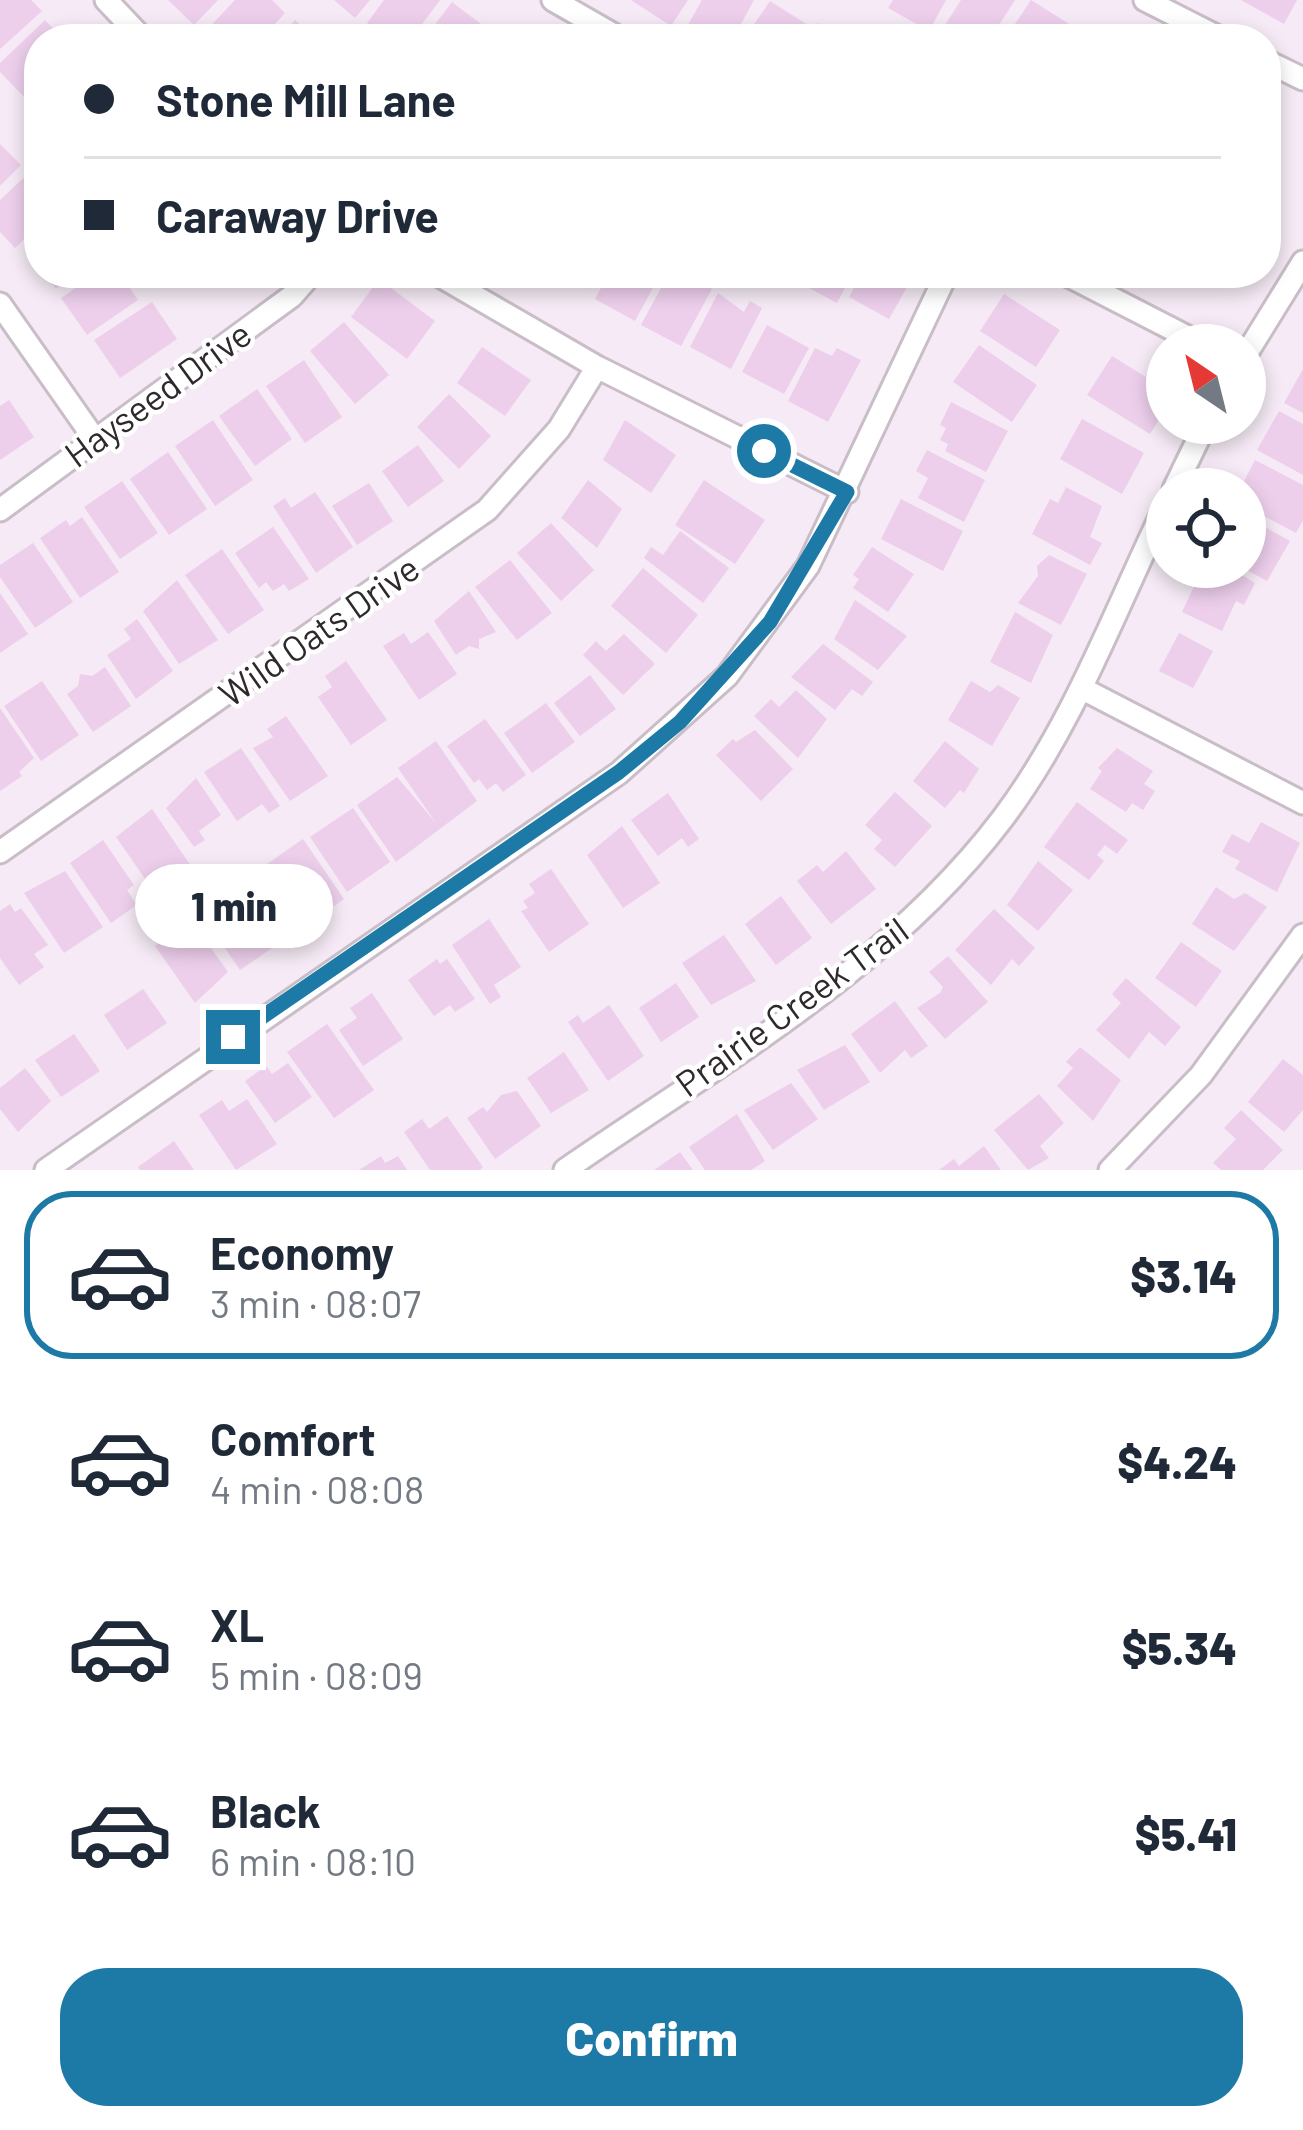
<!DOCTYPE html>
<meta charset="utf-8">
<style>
:root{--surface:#fff;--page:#f2f2f3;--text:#1f2937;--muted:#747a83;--line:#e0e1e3;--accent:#1d7aa7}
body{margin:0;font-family:Barlow,sans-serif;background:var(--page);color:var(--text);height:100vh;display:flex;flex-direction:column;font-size:45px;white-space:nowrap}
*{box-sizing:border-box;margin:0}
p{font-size:39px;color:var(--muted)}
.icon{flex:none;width:66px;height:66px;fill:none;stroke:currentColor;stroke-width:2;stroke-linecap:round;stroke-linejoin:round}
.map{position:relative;height:1170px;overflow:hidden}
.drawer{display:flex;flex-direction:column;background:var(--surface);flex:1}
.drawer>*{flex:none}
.banner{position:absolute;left:24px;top:24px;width:1257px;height:264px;border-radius:48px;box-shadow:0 6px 18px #0003;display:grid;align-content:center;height:264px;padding:0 60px;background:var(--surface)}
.needle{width:78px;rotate:325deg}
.controls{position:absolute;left:1146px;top:324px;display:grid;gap:24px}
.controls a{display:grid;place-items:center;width:120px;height:120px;border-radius:50%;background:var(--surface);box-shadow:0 6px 18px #0003;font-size:60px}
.end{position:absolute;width:54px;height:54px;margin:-27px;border:15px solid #1d7aa7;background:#fff;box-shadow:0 0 0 6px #fff}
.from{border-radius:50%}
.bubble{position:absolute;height:84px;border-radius:42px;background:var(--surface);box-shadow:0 6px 18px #0003;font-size:39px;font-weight:800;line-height:84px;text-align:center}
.banner b{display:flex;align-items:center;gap:42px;height:114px;font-size:45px}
.banner b+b{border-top:3px solid var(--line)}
.banner i{width:30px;height:30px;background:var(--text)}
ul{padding:21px 0 0;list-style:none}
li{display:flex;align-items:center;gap:36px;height:168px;margin:0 24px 18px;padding:0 36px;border:6px solid transparent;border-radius:48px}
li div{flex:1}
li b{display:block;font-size:45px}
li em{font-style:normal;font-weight:800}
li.active{border-color:var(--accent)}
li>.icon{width:108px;height:108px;stroke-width:1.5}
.primary-button{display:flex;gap:24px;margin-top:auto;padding:24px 60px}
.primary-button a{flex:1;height:138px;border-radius:48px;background:var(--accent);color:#fff;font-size:48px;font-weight:800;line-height:138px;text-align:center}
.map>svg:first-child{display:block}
.building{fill:#edcfec}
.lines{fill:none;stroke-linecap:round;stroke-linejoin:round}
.street-casing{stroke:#c9bec8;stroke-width:27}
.street{stroke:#fff;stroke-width:21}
.route{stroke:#1d7aa7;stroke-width:15}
.labels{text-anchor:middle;stroke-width:9;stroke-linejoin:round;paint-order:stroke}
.street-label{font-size:36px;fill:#2e292d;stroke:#fff}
</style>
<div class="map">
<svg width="1303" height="1170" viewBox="0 0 1303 1170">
<rect width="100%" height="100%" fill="#f5eaf5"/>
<path class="building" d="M 0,0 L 31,0 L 42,11 L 0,49 Z
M 168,0 L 218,0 L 194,25 Z
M 235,0 L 272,0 L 285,13 L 261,39 L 209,39 L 203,34 Z
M 334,0 L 370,0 L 355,18 Z
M 384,0 L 440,0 L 411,39 L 388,39 L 367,23 Z
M 631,0 L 688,0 L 671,26 Z
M 702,0 L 754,0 L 733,39 L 696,39 L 684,32 Z
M 893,0 L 946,0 L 929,31 L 888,8 Z
M 961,0 L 1015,0 L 990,39 L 966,39 L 945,25 Z
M 1031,0 L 1069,24 L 1060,39 L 1005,39 Z
M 1241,0 L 1297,0 L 1284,24 Z
M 770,1 L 808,25 L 799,39 L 744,39 Z
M 452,2 L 489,30 L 482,39 L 424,39 Z
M 45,20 L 63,39 L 39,39 L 39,89 L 27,100 L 0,72 L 0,63 Z
M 295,20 L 314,36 L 311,39 L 278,39 Z
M 818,23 L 850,39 L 810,39 Z
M 0,144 L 21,165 L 0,186 Z
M 34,168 L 39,173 L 39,226 L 15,248 L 0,232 L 0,200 Z
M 39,243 L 39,267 L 27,252 Z
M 44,273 L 76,273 L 56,289 Z
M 97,273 L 120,273 L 138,300 L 87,335 L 61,298 Z
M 218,273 L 244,273 L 231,286 Z
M 542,273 L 596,273 L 587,289 L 571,280 L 567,287 Z
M 609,273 L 640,273 L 656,282 L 635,321 L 595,299 Z
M 669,273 L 682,273 L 712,289 L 681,346 L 641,325 Z
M 801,273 L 853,273 L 837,303 L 796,281 Z
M 862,273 L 915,273 L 889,319 L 849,297 Z
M 379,279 L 435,321 L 407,359 L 351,317 Z
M 718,293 L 744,312 L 750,301 L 762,308 L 731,369 L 690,347 Z
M 1004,294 L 1060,330 L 1036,367 L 980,331 Z
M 152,302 L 177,339 L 120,378 L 94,340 Z
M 344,322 L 389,375 L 355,404 L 310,351 Z
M 767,325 L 809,348 L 784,394 L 742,372 Z
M 979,345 L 1037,385 L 1012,422 L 953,382 Z
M 482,347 L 531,380 L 505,416 L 457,383 Z
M 815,348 L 832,356 L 837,348 L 861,360 L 828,422 L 788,401 Z
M 1112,356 L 1167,390 L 1167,407 L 1150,434 L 1087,395 Z
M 304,360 L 342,417 L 305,443 L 266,386 Z
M 1303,369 L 1303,413 L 1284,403 Z
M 257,389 L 292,439 L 255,466 L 219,416 Z
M 449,394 L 491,436 L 459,469 L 417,427 Z
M 9,400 L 34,437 L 0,460 L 0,406 Z
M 951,402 L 1008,431 L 986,472 L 945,451 L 948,444 L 940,440 L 946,428 L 940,425 Z
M 1279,411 L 1303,424 L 1303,475 L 1257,450 Z
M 1082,419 L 1144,453 L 1122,494 L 1060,459 Z
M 213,420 L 253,480 L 215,506 L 175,446 Z
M 625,420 L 676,455 L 651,493 L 603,460 Z
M 418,445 L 444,481 L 408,507 L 382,471 Z
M 927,450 L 985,480 L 964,522 L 918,498 L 928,478 L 916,471 Z
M 168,452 L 207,509 L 169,535 L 130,479 Z
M 1255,460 L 1303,485 L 1303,520 L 1296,533 L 1245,506 L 1245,489 L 1240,489 Z
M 588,480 L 622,509 L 597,548 L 561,518 Z
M 704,480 L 765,520 L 735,564 L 675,525 Z
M 122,481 L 158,533 L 120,559 L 84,507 Z
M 369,483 L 393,521 L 357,545 L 332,506 Z
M 1066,487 L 1102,506 L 1090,537 L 1102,543 L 1090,565 L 1032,534 L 1050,499 L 1058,503 Z
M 315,492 L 353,547 L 316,573 L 273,506 L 285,498 L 291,508 Z
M 901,499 L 963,531 L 943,571 L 881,539 Z
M 1245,516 L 1290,541 L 1267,581 L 1245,569 Z
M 82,517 L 119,572 L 80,598 L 40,538 L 66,520 L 70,526 Z
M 551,523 L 594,570 L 561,601 L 517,553 Z
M 273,527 L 309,579 L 289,591 L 284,584 L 273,591 L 266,582 L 259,588 L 235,553 Z
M 680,531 L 729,568 L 703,603 L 644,558 L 651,547 L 663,555 Z
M 33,543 L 73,602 L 35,628 L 0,577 L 0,565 Z
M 872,547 L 914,574 L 888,612 L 853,588 L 859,579 L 853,575 Z
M 222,549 L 264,610 L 228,634 L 185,575 Z
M 1049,555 L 1087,574 L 1061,625 L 1018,603 L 1038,576 L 1037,566 Z
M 510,560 L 552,613 L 517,640 L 475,587 Z
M 1203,567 L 1229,567 L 1255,583 L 1244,605 L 1236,601 L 1222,631 L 1182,612 Z
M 643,568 L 698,615 L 666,653 L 611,606 Z
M 177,580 L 218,640 L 179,664 L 143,611 Z
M 469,591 L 496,632 L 479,639 L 479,649 L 469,646 L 456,655 L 434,621 Z
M 0,593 L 28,634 L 0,653 Z
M 855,600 L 907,636 L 878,670 L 834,639 Z
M 1015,612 L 1053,635 L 1031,683 L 990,662 Z
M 137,619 L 173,671 L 136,699 L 107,655 L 131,639 L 124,629 Z
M 428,632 L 457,674 L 419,700 L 383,646 L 404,633 L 411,644 Z
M 1179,633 L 1213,651 L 1193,688 L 1159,671 Z
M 624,634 L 655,664 L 623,695 L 583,655 L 596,641 L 606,651 Z
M 823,644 L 873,682 L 862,696 L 852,689 L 835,710 L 791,677 Z
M 346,661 L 387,720 L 351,745 L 318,697 L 332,687 L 325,676 Z
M 105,667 L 131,706 L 93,732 L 67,694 L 78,686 L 80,674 L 92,676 Z
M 590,675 L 616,709 L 580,736 L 554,703 Z
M 42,681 L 79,735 L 41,761 L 4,706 Z
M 971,681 L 990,692 L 998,685 L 1020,698 L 992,746 L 948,720 Z
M 796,690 L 827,719 L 798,758 L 754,716 L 771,699 L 779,707 Z
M 546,703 L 575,742 L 532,773 L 504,733 Z
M 0,708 L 34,758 L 19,772 L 22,776 L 0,791 Z
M 286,716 L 328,776 L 290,801 L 253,748 L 273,737 L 267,729 Z
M 485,719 L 526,775 L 503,792 L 496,783 L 487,790 L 479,779 L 474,783 L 447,746 Z
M 755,730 L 793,769 L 761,801 L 716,755 L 733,739 L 736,742 Z
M 436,741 L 477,801 L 396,862 L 357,805 L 397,777 L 436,823 L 398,768 Z
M 945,741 L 979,769 L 964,793 L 960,790 L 945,808 L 913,781 Z
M 241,748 L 280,806 L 269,813 L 262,804 L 237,821 L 204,772 Z
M 1117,748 L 1153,771 L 1144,784 L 1155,791 L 1143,810 L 1132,803 L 1126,812 L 1090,789 L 1102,771 L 1098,768 Z
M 196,778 L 221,815 L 199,831 L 205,840 L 194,847 L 166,808 Z
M 895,792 L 932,826 L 895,867 L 874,849 L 882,840 L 865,825 Z
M 668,793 L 699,839 L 688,847 L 682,838 L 658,856 L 631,820 Z
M 1077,802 L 1128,840 L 1117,854 L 1105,845 L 1097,855 L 1104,861 L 1089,880 L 1044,847 Z
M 353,808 L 390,862 L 347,892 L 310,837 Z
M 152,809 L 191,866 L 150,886 L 116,837 Z
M 1261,822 L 1300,843 L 1277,892 L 1235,869 L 1240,861 L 1222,852 L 1232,834 L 1249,843 Z
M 622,826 L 660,883 L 623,908 L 587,855 Z
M 303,839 L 344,899 L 324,913 L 318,904 L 299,916 L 264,866 Z
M 103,840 L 134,885 L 127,890 L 137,905 L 111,923 L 70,863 Z
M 846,851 L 876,889 L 831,924 L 797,881 L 817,865 L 823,872 Z
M 1038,861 L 1073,890 L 1038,931 L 1007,905 Z
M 551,869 L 589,924 L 549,952 L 521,911 L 528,908 L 523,901 L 535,893 L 529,884 Z
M 65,871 L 103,927 L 64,953 L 24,893 Z
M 1216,887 L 1234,899 L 1245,893 L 1267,907 L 1234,951 L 1192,924 Z
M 781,896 L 812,938 L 776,965 L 745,924 Z
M 10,904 L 15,912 L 21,908 L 48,945 L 34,954 L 44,967 L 19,985 L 0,958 L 0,911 Z
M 251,906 L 278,944 L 240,970 L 214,932 Z
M 994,909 L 1035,948 L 1019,966 L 1012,959 L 991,985 L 955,950 Z
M 489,919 L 521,967 L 494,985 L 501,997 L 490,1004 L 452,945 Z
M 192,921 L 228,972 L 195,1003 L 155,946 Z
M 724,935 L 756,981 L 711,1005 L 682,963 Z
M 1181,942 L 1222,971 L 1196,1007 L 1155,978 Z
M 948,956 L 988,1002 L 945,1039 L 917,1008 L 940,993 L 943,987 L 929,972 Z
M 437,959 L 440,964 L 447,959 L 475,999 L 455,1012 L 450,1005 L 434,1016 L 408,980 Z
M 1126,978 L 1181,1027 L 1165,1046 L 1149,1032 L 1129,1059 L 1096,1030 L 1121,1003 L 1112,994 Z
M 676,983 L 699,1017 L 661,1042 L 639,1008 Z
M 143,989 L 167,1023 L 127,1050 L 104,1015 Z
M 372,993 L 403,1039 L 363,1066 L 339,1030 L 357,1018 L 350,1008 Z
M 895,1001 L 928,1046 L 911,1058 L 905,1050 L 880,1073 L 851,1034 Z
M 609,1005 L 644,1056 L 608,1081 L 568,1022 L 578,1015 L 583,1023 Z
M 327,1024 L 374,1090 L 334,1118 L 287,1052 Z
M 74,1034 L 100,1071 L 61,1097 L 35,1060 Z
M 845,1045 L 870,1082 L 824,1110 L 797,1070 Z
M 1080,1047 L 1121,1080 L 1093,1121 L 1057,1086 L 1073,1068 L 1066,1062 Z
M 564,1052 L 589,1090 L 551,1113 L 527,1078 Z
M 1283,1059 L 1303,1075 L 1303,1110 L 1284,1132 L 1248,1102 Z
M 288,1063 L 312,1097 L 275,1123 L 245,1081 L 266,1066 L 272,1074 Z
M 25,1068 L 51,1101 L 18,1132 L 0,1109 L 0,1088 Z
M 791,1083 L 818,1119 L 773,1150 L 744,1110 Z
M 517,1091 L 541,1126 L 495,1159 L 467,1118 L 483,1107 L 487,1112 L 501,1095 Z
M 1039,1094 L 1064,1123 L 1040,1146 L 1049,1158 L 1028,1170 L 994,1130 Z
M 247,1099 L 277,1144 L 236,1170 L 199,1115 L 222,1100 L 229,1111 Z
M 1241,1110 L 1283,1150 L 1263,1170 L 1221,1170 L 1213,1163 L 1236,1139 L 1224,1128 Z
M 737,1114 L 765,1161 L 751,1170 L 705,1170 L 689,1147 Z
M 447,1116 L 483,1167 L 480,1170 L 430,1170 L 404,1132 L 422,1119 L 429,1129 Z
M 174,1141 L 194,1170 L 140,1170 L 138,1167 Z
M 984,1146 L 1001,1170 L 939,1170 L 954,1159 L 959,1166 Z
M 680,1152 L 693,1170 L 654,1170 Z
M 381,1156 L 385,1163 L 398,1156 L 407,1170 L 359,1170 Z"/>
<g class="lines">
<defs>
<path id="street" d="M 106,0 L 143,39
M 553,0 L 621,39
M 1145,0 L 1222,39
M 1266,61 L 1303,79
M 435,273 L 597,367 L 847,492
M 1063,273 L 1203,345
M 0,304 L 96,441
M 1245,356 L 1303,262
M 1174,489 L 1206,423
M 0,510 L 292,296 L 312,273
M 1083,689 L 1303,803
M 0,852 L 487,510 L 559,429 L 597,367
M 46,1170 L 619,773 L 727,676 L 808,566 L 947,273
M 565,1170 C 718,1064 889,969 1003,818 C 1075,722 1115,609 1167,503
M 1110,1170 L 1201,1075 L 1303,935"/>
</defs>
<use href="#street" class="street-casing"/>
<use href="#street" class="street"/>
</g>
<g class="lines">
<path class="route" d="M 233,1037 L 619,772 L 680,722 L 770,622 L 847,492 L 764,451"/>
</g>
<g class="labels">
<g class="street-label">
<text transform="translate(158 394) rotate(-36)" y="13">Hayseed Drive</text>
<text transform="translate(319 631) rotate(-35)" y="13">Wild Oats Drive</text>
<text transform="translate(792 1007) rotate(-36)" y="13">Prairie Creek Trail</text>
</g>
</g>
</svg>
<div class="controls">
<a><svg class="needle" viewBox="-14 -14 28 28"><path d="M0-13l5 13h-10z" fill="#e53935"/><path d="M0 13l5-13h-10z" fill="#747a83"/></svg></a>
<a><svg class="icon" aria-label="locate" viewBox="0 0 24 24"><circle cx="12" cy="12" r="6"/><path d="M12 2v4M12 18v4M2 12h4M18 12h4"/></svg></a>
</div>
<i class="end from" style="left:764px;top:451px"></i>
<i class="end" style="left:233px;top:1037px"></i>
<div class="bubble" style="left:135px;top:864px;width:198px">1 min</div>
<div class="banner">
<b><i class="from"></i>Stone Mill Lane</b>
<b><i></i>Caraway Drive</b>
</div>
</div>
<section class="drawer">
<ul>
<li class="active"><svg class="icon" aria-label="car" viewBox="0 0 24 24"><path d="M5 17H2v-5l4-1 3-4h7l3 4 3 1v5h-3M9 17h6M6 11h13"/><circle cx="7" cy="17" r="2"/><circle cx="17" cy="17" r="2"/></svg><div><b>Economy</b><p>3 min · 08:07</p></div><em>$3.14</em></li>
<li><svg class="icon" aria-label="car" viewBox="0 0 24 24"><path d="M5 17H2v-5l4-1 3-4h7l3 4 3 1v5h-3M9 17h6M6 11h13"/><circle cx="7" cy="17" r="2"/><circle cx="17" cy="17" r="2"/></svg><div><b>Comfort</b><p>4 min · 08:08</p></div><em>$4.24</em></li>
<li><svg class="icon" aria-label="car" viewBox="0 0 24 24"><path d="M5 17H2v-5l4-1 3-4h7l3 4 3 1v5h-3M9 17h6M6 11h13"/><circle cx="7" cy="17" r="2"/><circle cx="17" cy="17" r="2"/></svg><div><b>XL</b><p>5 min · 08:09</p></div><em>$5.34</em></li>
<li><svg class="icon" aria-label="car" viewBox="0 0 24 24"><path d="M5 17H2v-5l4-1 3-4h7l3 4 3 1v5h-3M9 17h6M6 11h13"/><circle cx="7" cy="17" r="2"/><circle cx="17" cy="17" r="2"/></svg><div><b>Black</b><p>6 min · 08:10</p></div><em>$5.41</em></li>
</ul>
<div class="primary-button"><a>Confirm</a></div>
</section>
